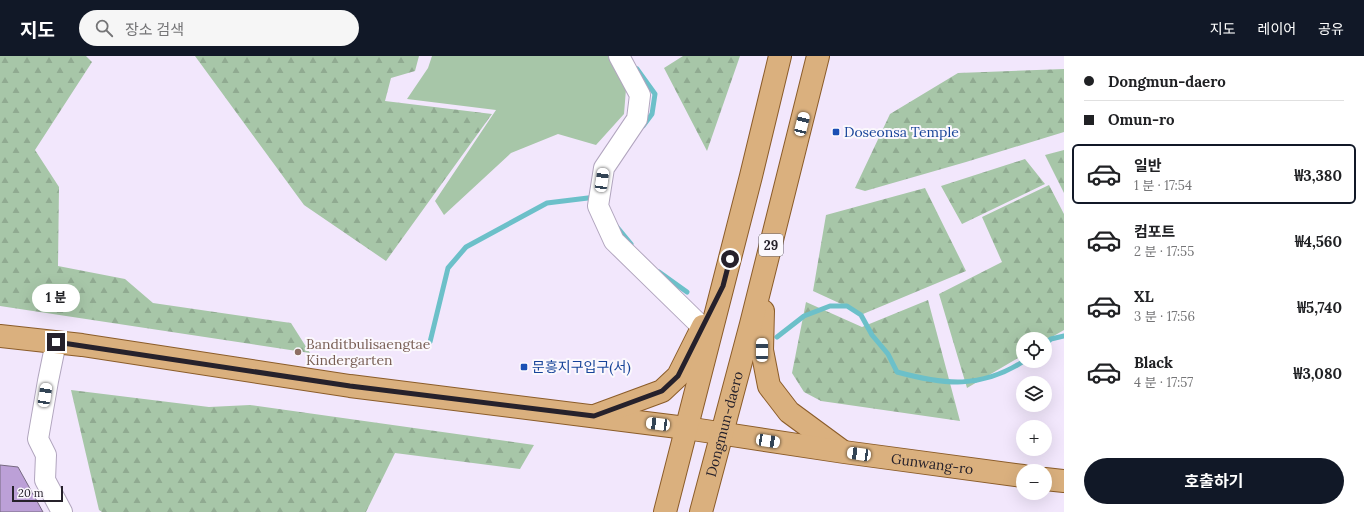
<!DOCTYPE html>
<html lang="ko">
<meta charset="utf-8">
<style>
:root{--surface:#fff;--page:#f6f6f6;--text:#202124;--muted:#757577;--line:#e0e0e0;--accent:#111827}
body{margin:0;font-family:Lora,"Noto Sans KR",serif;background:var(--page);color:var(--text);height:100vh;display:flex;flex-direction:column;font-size:15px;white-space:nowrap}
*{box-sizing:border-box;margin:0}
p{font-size:13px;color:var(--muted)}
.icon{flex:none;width:22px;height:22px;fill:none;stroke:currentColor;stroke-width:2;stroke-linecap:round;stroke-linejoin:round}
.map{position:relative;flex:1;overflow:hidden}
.drawer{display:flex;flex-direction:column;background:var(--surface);width:300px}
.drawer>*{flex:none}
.banner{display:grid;align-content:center;height:88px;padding:0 20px;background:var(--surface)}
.fabs{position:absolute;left:1016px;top:276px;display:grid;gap:8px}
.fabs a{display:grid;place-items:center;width:36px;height:36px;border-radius:50%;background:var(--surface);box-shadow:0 4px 16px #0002;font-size:20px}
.scale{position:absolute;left:12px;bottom:10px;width:51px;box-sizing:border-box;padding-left:4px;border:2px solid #26212b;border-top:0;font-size:11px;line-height:14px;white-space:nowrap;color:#26212b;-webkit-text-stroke:3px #fbf8fd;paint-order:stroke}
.end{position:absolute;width:18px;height:18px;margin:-9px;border:5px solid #26212b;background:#fff;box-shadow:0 0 0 2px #fff}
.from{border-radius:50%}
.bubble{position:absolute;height:28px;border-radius:14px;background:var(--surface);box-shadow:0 4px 16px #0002;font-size:13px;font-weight:700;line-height:28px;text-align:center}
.car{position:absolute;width:12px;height:24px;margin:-12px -6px;border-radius:5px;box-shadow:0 0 3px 1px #0007;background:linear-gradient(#fff 24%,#345 0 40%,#fff 0 76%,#345 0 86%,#fff 0)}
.banner b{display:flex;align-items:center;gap:14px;height:38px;font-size:15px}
.banner b+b{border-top:1px solid var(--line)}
.banner i{width:10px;height:10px;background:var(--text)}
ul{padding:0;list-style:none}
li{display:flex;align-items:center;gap:12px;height:60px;margin:0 8px 6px;padding:0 12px;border:2px solid transparent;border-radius:6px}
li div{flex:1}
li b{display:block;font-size:15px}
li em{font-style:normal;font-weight:700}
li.active{border-color:var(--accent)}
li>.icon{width:36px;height:36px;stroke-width:1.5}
.primary-button{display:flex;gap:8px;margin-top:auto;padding:8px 20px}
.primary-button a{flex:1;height:46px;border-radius:24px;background:var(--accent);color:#fff;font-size:16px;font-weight:700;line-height:46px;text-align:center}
header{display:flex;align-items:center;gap:24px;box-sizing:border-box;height:56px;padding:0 20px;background:var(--accent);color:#fff}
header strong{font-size:19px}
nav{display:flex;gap:22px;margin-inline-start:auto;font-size:14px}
.search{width:280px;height:36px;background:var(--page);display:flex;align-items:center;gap:10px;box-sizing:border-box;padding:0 14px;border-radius:22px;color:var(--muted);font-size:15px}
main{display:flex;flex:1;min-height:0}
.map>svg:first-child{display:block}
.grass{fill:#a7c6a8}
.forest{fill:url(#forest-firs)}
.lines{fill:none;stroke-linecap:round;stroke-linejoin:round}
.stream{stroke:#6cc0c9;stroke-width:5}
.building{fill:#bca0d7;stroke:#766a81}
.minor-casing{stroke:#b1a5be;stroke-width:22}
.major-casing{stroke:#8b5c29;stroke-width:24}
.minor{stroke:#fff;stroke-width:20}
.major{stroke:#dab07e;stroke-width:22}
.route{stroke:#26212b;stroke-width:5}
.transit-dot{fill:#1a4fb4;stroke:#fbf8fd;stroke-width:1.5}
.education-dot{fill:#8d6e63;stroke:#fbf8fd;stroke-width:1.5}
.labels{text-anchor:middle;stroke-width:4;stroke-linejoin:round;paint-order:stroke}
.shield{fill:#fbf8fd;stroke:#66626a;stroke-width:1}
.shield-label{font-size:13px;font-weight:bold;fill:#26212b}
.transit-label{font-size:14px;fill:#164399;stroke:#fbf8fd;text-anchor:start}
.education-label{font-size:14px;fill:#785e54;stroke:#fbf8fd;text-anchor:start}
.street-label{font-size:14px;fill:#26212b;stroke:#fbf8fd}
</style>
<header>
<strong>지도</strong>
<div class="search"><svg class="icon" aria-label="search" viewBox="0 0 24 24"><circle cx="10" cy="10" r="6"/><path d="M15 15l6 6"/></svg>장소 검색</div>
<nav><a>지도</a><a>레이어</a><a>공유</a></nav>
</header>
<main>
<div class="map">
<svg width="1064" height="456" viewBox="0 0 1064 456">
<defs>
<pattern id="forest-firs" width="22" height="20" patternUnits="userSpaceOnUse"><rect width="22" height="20" fill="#a7c6a8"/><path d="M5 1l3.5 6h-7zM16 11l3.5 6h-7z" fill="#90aa91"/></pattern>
</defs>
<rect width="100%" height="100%" fill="#f2e7fc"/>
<path class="grass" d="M 432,0 L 608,0 L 626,33 L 624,58 L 596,89 L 558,78 L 511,97 L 444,159 L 435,145 L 496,54 L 407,43 L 428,12 Z"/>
<path class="forest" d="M 0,0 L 86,0 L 92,6 L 35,94 L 59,131 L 58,210 L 125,223 L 153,247 L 291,267 L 310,297 L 0,250 Z
M 195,0 L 419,0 L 415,15 L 391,22 L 385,45 L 492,58 L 386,205 L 304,149 Z
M 683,0 L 740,0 L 707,95 L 664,12 Z
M 1064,13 L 1064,76 L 966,106 L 865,135 L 855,132 L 890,58 L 958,17 Z
M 1064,94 L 1064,137 L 1045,99 Z
M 1025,103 L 1045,128 L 962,168 L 941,130 Z
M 1049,129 L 1064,158 L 1064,274 L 1045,285 L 1045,283 L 1023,283 L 1023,299 L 967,332 L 939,238 L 1002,206 L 982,161 Z
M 925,132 L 966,215 L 863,258 L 813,235 L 826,159 Z
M 928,244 L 960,365 L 821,345 L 804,336 L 792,317 L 806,246 L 862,271 Z
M 71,334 L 209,351 L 250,349 L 534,389 L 520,413 L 395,397 L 366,456 L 102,456 L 99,454 Z"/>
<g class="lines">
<path class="stream" d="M 637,13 L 655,38 L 652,58 L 643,70
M 617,171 L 631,188
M 659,216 L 687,236
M 777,281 L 804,260 L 830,250 L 847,250 L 861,259 L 872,279 L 888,298 L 897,316 C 945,329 981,333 1024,305
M 430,286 L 448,212 L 466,191 L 547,147 L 596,141
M 1045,288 L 1051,283 L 1064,280"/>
</g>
<path class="building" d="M 0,409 L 18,411 L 43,456 L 0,456 Z"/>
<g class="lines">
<defs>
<path id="minor" d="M 619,0 L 640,39 L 637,63 L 604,112 L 598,150 L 614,185 L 702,271
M 56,286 L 48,325 L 38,383 L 46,399 L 45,424 L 62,456"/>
<g id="major">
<path d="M 763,255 L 762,294 L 769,330 L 789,356 L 842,395"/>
<path id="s1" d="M 0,280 L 82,289 L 350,330 L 686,372 L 844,396 L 1023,420"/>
<path d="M 597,359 L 662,335 L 678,320 L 703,270"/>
<path d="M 1045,423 L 1064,425"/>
<path d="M 665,456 L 751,120 L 780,0"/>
<path id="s2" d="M 701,456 L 751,268 L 818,0"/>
</g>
</defs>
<use href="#minor" class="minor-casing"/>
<use href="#major" class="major-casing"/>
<use href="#minor" class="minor"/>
<use href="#major" class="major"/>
</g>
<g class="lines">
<path class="route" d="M 56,286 L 350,330 L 594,360 L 662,335 L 678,320 L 723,230 L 730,203"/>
</g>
<g class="transit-dot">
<rect x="832" y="72" width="8" height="8" rx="2"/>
<rect x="520" y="307" width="8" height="8" rx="2"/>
</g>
<circle class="education-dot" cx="298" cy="296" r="4"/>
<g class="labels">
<rect class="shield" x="759" y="178" width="24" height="22" rx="3"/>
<g class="shield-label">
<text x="771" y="194">29</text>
</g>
<g class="transit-label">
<text x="844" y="81">Doseonsa Temple</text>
<text x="532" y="316">문흥지구입구(서)</text>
</g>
<g class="education-label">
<text x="306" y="293">Banditbulisaengtae<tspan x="306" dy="16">Kindergarten</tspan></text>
</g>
<g class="street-label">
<text dy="5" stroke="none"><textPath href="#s2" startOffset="91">Dongmun-daero</textPath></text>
<text dy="5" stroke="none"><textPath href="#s1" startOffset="941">Gunwang-ro</textPath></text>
</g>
</g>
</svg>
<div class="fabs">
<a><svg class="icon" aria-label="locate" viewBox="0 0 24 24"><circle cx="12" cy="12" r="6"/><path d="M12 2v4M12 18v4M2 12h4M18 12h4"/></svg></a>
<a><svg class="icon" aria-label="layers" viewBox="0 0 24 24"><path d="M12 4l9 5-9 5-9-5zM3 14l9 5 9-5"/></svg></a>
<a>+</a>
<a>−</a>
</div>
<div class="scale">20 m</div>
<i class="end from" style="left:730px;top:203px"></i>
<i class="end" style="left:56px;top:286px"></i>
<div class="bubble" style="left:32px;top:228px;width:48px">1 분</div>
<i class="car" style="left:802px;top:68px;rotate:14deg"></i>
<i class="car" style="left:602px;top:124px;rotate:8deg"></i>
<i class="car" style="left:762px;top:294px;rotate:0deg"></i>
<i class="car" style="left:45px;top:339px;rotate:9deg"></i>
<i class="car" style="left:658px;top:368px;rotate:277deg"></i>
<i class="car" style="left:768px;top:385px;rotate:99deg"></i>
<i class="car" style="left:859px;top:398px;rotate:278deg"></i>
</div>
<section class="drawer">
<div class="banner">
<b><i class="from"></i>Dongmun-daero</b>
<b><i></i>Omun-ro</b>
</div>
<ul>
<li class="active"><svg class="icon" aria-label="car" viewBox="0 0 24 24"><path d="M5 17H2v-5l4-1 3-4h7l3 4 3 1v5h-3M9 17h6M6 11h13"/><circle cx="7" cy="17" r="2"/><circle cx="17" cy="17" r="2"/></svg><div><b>일반</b><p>1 분 · 17:54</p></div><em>₩3,380</em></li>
<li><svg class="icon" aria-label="car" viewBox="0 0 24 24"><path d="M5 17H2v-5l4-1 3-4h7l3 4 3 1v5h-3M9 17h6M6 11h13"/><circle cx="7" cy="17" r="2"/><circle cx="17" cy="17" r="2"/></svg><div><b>컴포트</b><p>2 분 · 17:55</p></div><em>₩4,560</em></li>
<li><svg class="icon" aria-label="car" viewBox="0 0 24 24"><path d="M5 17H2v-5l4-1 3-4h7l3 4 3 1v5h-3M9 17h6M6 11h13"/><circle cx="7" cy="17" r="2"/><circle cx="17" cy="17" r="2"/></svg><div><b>XL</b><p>3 분 · 17:56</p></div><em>₩5,740</em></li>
<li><svg class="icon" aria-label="car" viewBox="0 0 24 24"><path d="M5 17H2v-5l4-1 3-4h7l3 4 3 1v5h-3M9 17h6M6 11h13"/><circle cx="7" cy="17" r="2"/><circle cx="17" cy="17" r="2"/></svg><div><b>Black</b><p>4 분 · 17:57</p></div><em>₩3,080</em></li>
</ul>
<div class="primary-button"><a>호출하기</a></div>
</section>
</main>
